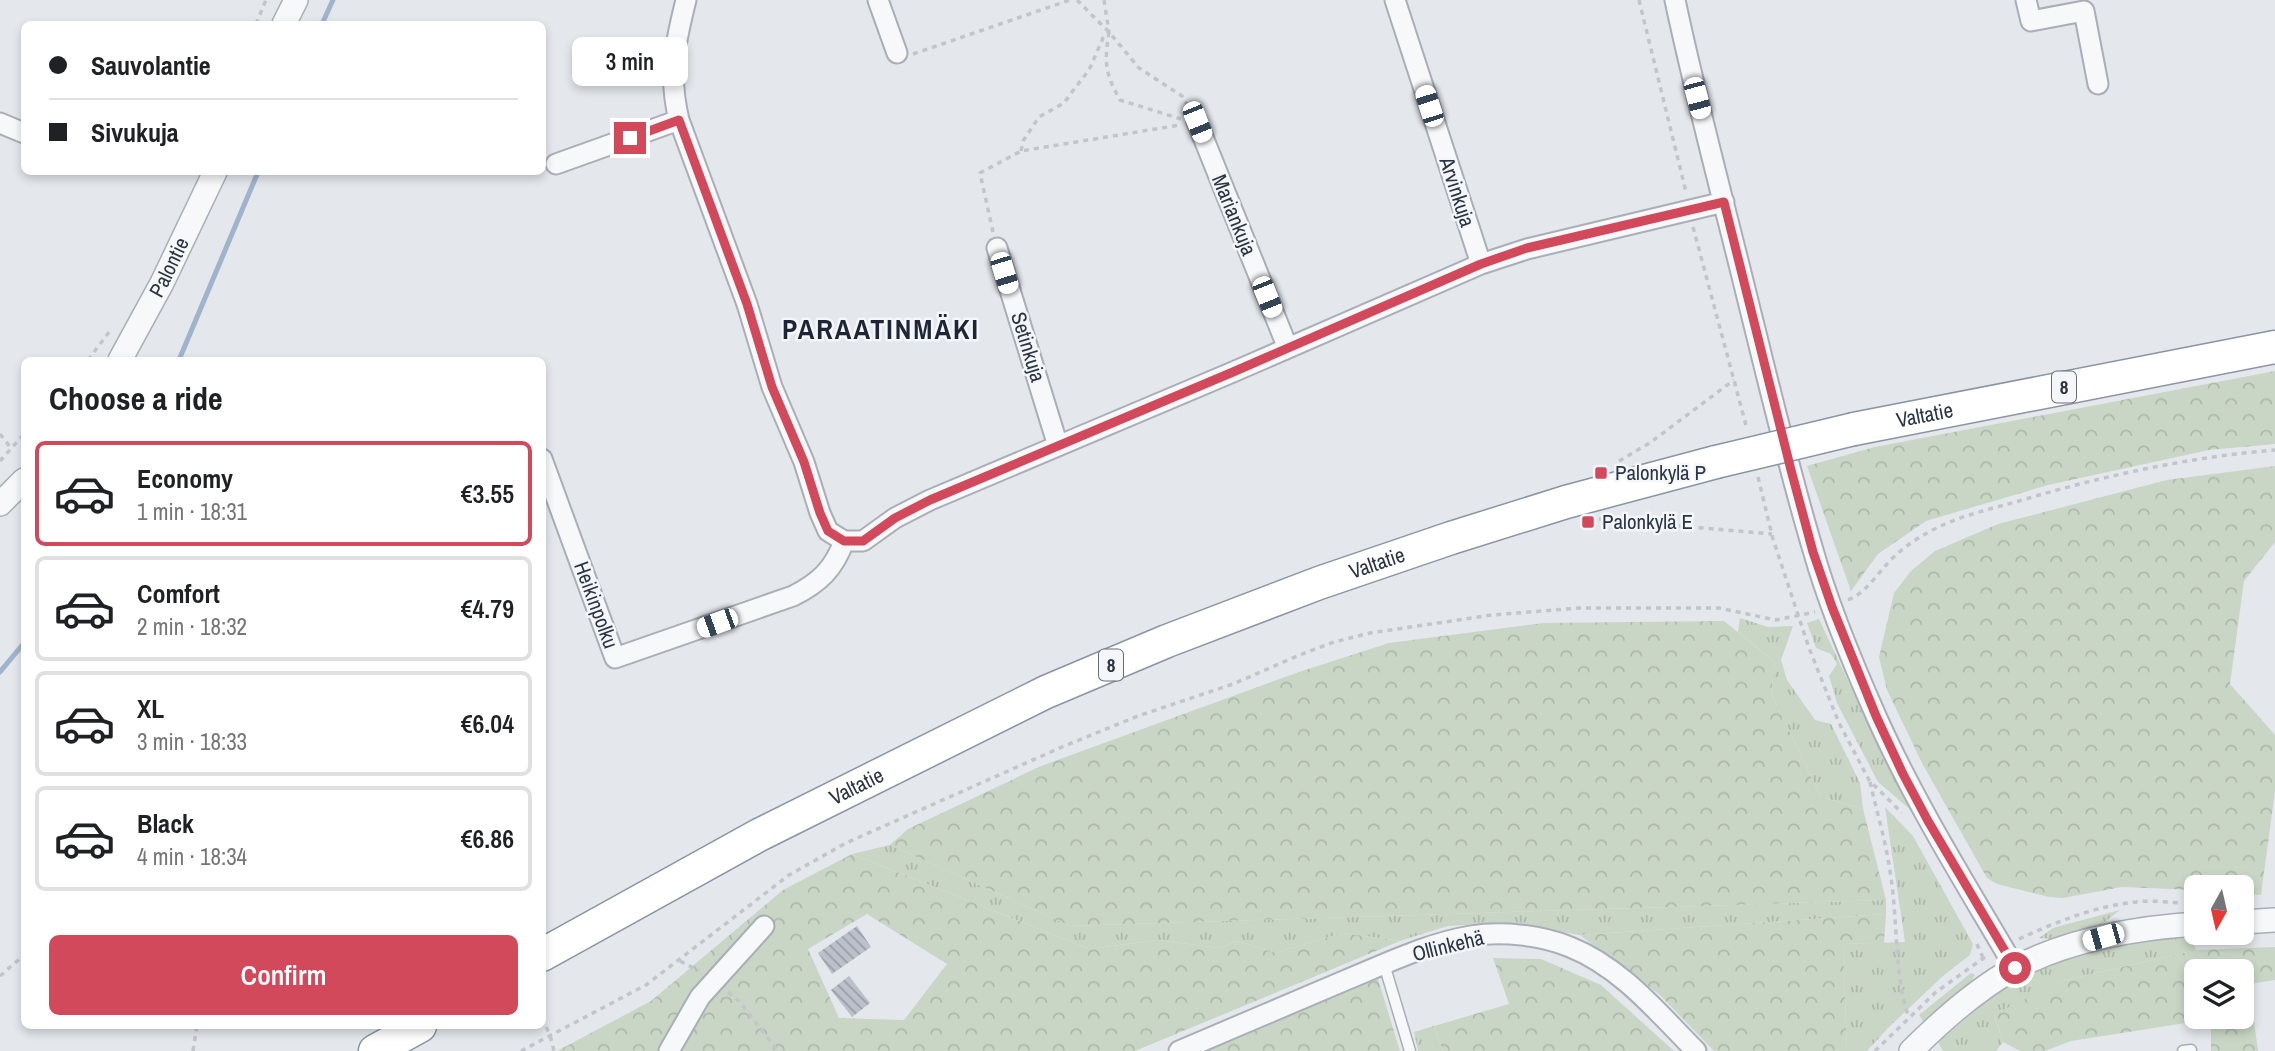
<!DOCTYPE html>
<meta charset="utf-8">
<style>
:root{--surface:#fff;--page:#f2f2f2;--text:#202124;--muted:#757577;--line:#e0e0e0;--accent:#d1495b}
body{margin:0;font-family:"Archivo Narrow",sans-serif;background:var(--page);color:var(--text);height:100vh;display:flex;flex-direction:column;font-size:26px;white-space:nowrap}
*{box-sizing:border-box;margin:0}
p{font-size:23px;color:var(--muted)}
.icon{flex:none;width:38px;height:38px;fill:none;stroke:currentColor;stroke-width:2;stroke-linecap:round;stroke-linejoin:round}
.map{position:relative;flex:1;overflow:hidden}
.drawer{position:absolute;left:21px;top:357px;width:525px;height:672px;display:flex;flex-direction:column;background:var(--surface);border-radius:10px;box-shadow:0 4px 10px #0003}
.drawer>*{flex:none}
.banner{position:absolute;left:21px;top:21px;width:525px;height:154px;border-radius:10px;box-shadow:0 4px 10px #0003;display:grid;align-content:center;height:154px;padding:0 28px;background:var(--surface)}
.needle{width:46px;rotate:188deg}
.fabs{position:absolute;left:2184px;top:875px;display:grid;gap:14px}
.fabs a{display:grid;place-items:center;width:70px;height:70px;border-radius:10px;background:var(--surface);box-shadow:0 4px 10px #0003;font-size:35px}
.end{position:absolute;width:32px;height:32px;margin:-16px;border:9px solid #d1495b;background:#fff;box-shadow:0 0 0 4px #fff}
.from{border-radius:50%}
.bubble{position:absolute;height:49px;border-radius:10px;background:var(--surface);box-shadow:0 4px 10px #0003;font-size:23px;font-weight:600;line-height:49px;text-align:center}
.car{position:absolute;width:21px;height:42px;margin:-21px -10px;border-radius:9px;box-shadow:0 0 5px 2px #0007;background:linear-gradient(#fff 24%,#345 0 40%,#fff 0 76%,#345 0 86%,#fff 0)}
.banner b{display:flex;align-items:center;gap:24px;height:66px;font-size:26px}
.banner b+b{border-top:2px solid var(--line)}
.banner i{width:18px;height:18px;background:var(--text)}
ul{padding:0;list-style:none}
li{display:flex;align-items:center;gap:21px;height:105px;margin:0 14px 10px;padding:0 14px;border:4px solid var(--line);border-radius:10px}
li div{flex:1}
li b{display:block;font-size:26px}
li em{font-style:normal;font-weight:600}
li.current{border-color:var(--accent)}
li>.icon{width:63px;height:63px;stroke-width:1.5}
h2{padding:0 28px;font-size:32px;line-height:84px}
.button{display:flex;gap:14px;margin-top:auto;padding:14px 28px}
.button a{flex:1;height:80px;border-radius:10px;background:var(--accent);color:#fff;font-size:28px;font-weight:600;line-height:80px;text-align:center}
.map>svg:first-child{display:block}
.grass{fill:url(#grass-tufts)}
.forest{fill:url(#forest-crowns);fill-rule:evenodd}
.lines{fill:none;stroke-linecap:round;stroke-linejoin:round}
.stream{stroke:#9fb4cc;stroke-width:5}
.building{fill:url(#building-back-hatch)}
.service-casing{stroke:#a9aeb7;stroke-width:13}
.minor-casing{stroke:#a9aeb7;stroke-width:23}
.tertiary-casing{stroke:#a9aeb7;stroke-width:26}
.trunk-casing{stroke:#8b94a3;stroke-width:35}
.path{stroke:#c2c5cb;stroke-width:3.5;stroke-dasharray:5 5;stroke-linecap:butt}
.service{stroke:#f7f8fa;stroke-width:10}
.minor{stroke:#f7f8fa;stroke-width:19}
.tertiary{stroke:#f7f8fa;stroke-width:23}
.trunk{stroke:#fff;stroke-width:32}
.trunk-bridge-casing{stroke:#8b94a3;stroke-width:35;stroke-linecap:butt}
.trunk-bridge{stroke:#fff;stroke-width:32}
.route{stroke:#d1495b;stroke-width:9}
.poi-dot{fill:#d1495b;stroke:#f4f6f9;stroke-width:2.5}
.labels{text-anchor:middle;stroke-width:5;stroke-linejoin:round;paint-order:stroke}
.shield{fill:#f4f6f9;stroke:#676e7b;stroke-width:2}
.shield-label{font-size:19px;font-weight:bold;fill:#2b3445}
.street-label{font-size:21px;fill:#2b3445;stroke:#f4f6f9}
.poi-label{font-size:21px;fill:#2b3445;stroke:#f4f6f9;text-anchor:start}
.district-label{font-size:28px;font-weight:bold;letter-spacing:2px;fill:#1d2536;stroke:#f4f6f9}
</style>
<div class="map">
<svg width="2275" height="1051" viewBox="0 0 2275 1051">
<defs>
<pattern id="grass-tufts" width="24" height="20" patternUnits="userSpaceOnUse" patternTransform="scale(1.75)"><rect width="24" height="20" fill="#c9d6c5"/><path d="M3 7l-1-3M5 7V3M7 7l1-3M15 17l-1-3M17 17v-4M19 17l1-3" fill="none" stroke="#adb8ab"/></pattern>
<pattern id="forest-crowns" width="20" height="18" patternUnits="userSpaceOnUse" patternTransform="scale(1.75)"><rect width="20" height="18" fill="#c9d6c5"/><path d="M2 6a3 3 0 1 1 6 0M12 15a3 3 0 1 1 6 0" fill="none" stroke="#adb8ab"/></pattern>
<pattern id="building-back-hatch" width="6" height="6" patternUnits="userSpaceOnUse" patternTransform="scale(1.75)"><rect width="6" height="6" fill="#bbc0ca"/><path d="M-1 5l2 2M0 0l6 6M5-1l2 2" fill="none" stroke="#989da6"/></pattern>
</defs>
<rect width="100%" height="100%" fill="#e4e7ec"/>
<path class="grass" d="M 1740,618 L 1768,627 L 1793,626 L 1781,660 L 1787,680 L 1815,720 L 1831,724 L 1860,783 L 1863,809 L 1821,797 L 1771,693 L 1775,662 L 1738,632 Z
M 1819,619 L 1885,760 L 1912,811 L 1878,782 L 1837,703 L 1829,676 L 1837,664 L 1831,654 L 1816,648 L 1807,623 Z
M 1885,807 L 1913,836 L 1973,944 L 1970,955 L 1943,976 L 1889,1027 L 1867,1051 L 1847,1051 L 1843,944 L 1905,942 Z
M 890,845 L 1070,926 L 1886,900 L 1886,914 L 1580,935 L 1504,923 L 1448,926 L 1400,941 L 1343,933 L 1275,953 L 1237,941 L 1219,948 L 1158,940 L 1089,949 L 852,854 Z
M 2120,910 L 2101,925 L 2054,939 L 2039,938 L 2053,928 Z
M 2191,935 L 2196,950 L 2066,980 L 1994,1015 L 2003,1042 L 1996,1051 L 1943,1051 L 1938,1042 L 1997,992 L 2054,961 L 2121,942 Z
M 1971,973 L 1975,975 L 1968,987 L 1924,1023 L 1919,1015 Z
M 1434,1026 L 1443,1051 L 1418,1051 L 1414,1032 Z"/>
<path class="forest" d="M 2275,371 L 2275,444 L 2209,450 L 2048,485 L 1926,521 L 1878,554 L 1851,591 L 1807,466 L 1875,447 Z
M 2275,466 L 2275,542 L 2244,581 L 2230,684 L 2275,735 L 2275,791 L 2261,895 L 2242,893 L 2242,887 L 2196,887 L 2196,890 L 2122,887 L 2063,898 L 2049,897 L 1997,884 L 1987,878 L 1923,765 L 1887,690 L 1879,657 L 1894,593 L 1911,571 L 1935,551 L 1998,524 L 2167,480 Z
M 1724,621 L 1775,662 L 1771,693 L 1821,797 L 1863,809 L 1886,900 L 1070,926 L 890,845 L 908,829 L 1041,766 L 1299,672 L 1389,643 L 1543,623 Z
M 852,854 L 1089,949 L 1158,940 L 1219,948 L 1237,941 L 1275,953 L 1343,933 L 1400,941 L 1135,1051 L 557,1051 L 651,1001 L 783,890 ZM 867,914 L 947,964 L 904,1020 L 839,1018 L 808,949 Z
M 1886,914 L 1884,943 L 1843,944 L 1847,1051 L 1714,1051 L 1660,995 L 1580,935 Z
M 2275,947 L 2275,980 L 2249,984 L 2258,1051 L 2211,1051 L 2211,1019 L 2071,1041 L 2045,1051 L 2020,1051 L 2003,1042 L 1994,1014 L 2066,980 L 2196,950 ZM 2242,971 L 2242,1017 L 2196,1017 L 2196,971 Z
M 1493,958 L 1541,959 L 1601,985 L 1674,1051 L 1443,1051 L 1434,1026 L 1509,1004 Z
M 1378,979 L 1400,1051 L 1203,1051 Z"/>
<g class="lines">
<path class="stream" d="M 322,24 L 333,0
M 179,360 L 258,172
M 0,672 L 24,643"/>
</g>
<path class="building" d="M 857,926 L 871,947 L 832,974 L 818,953 Z
M 849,976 L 870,1003 L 852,1017 L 831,990 Z"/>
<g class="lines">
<defs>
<path id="service" d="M 1384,964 L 1410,1051
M 2183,1051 L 2191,1050"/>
<path id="minor" d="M 686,0 C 675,44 668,75 679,120 L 747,304 L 772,387 L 804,462 L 820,513 L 828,531 L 844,541 L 863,541 L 895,518 L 930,500 L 1233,372 L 1481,264 L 1527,249 L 1724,202
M 878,0 L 897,53
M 1395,0 L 1481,264
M 1675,0 C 1697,104 1725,206 1750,309 C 1770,389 1789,470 1813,550 C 1829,607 1853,664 1877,718 C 1916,805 1967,886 2015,968
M 2026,0 L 2031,21 L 2084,11 L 2098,84
M 1197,122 L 1287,346
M 0,123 L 24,133
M 556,164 L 679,120
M 997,248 L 1058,446
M 542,459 L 615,658 L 793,596 C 819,583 834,569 844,541
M 669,1051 L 700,997 L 764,926
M 1179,1051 C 1235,1027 1290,1004 1346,980 C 1385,964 1428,943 1471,936 C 1502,931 1541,935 1570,947 C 1621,967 1659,1014 1696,1051"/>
<g id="tertiary">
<path d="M 284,24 L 296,0"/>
<path id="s1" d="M 120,360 L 162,283 L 215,172"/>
<path d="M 0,504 L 24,480"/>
<path d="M 2242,922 L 2275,920"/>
<path d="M 1911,1051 C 1942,1020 1977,989 2015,968 C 2070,939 2136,928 2196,924"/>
</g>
<g id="trunk">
<path id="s2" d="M 1854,429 L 2275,347"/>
<path id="s3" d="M 542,955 L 759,835 L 1046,692 L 1167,641 L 1319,583 L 1451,538 L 1566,502 L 1716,462"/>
<path d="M 375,1051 L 420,1026"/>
</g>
</defs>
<use href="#service" class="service-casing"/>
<use href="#minor" class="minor-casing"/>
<use href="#tertiary" class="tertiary-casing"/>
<use href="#trunk" class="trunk-casing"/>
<path class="path" d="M 1077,0 L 1109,32 L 1139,68 L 1182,96 L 1189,108
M 1639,0 L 1686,192
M 256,24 L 266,0
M 1109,32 C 1104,63 1105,73 1120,100 L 1181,119
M 913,54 L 1070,0
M 1021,151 L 1023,141 L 1039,117 L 1064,103 L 1075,88 L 1089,70 L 1103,38 L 1109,32 L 1104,0
M 1693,227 L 1747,429
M 993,232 L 980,173 L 1021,151 L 1180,125
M 88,360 L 112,328
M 0,434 L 11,448
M 0,461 L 24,434
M 1619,461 L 1651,442 L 1734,380
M 1758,477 L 1773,539 L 1809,648 L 1839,723 L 1869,780 L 1902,813
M 1599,519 L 1772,534
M 1848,600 C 1865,593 1875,577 1887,564 C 1902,547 1923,534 1943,525 C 1967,514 1994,508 2019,501 C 2102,476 2189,457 2275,450
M 1870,782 C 1877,813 1887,845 1891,878 C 1898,924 1894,974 1909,1018
M 2019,939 C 2056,922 2095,906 2136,902 C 2150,900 2166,902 2180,903
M 1977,944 L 1983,958
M 680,961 L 699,971
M 0,976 L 24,955
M 728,992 L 739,1001 L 778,1051
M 542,1018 L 550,1035 L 554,1051
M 193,1051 L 197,1026
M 521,1051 L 646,985 L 789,875 L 846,843 L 1062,747 L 1138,716 L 1233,684 L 1297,656 L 1334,642 L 1370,633 L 1492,615 L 1579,608 L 1719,608 L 1776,620 L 1815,612
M 1875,1051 L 1936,992 L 1985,957"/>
<use href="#service" class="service"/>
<use href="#minor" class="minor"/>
<use href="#tertiary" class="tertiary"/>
<use href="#trunk" class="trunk"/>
<defs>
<path id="trunk-bridge" d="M 1716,462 L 1854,429"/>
</defs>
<use href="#trunk-bridge" class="trunk-bridge-casing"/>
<use href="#trunk-bridge" class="trunk-bridge"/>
</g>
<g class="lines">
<path class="route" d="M 630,138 L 679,120 L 747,304 L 772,387 L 804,462 L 820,513 L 828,531 L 844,541 L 863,541 L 895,518 L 930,500 L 1233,372 L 1481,264 L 1527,248 L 1724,202 L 1791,470 L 1813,552 L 1832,607 L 1876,716 L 1903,774 L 1928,821 L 2015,968"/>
</g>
<g class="poi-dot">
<rect x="1594" y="466" width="14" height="14" rx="3.5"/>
<rect x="1581" y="515" width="14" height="14" rx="3.5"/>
</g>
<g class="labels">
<g class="shield">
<rect x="2052" y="371.5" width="24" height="31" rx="5"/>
<rect x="1099" y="649.5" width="24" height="31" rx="5"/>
</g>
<g class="shield-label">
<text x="2064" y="394">8</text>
<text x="1111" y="672">8</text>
</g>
<g class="street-label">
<text transform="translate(1457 192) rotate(72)" y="7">Arvinkuja</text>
<text transform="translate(1234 215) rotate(68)" y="7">Mariankuja</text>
<text dy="7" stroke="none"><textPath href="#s1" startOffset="105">Palontie</textPath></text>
<text transform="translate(1028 347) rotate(73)" y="7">Setinkuja</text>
<text dy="7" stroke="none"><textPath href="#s2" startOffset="72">Valtatie</textPath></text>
<text dy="7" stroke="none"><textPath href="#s3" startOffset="924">Valtatie</textPath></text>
<text transform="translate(596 605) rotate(70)" y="7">Heikinpolku</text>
<text dy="7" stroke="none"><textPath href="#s3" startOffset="357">Valtatie</textPath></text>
<text transform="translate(1448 946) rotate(-14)" y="7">Ollinkehä</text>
</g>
<g class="poi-label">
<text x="1615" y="480">Palonkylä P</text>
<text x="1602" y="529">Palonkylä E</text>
</g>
<g class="district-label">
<text x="881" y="339">PARAATINMÄKI</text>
</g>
</g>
</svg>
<div class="fabs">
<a><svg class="needle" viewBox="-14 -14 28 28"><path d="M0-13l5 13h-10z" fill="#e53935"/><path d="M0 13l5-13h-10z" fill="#757577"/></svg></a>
<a><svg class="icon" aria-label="layers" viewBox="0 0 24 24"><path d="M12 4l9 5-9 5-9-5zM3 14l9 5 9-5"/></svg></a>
</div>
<i class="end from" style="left:2015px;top:968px"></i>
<i class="end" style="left:630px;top:138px"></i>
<div class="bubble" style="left:572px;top:37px;width:116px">3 min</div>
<i class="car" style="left:1697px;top:98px;rotate:165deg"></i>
<i class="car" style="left:1429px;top:106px;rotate:342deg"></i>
<i class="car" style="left:1197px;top:122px;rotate:158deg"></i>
<i class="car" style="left:1004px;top:273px;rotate:163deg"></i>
<i class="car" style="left:1267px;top:297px;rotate:158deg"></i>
<i class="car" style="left:717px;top:623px;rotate:250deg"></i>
<i class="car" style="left:2103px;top:937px;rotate:254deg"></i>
<div class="banner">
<b><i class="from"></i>Sauvolantie</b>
<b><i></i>Sivukuja</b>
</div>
<section class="drawer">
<h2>Choose a ride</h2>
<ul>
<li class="current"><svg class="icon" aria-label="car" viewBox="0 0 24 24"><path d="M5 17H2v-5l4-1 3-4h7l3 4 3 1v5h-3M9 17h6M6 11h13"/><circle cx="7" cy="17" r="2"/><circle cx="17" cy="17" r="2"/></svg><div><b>Economy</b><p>1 min · 18:31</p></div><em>€3.55</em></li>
<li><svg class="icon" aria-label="car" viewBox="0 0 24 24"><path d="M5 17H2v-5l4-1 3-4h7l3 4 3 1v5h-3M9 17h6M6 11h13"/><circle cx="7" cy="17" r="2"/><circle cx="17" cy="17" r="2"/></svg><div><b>Comfort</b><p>2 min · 18:32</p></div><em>€4.79</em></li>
<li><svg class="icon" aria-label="car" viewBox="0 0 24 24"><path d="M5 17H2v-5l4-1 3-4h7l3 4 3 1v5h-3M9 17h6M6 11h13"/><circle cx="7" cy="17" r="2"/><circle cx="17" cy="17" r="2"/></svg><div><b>XL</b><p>3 min · 18:33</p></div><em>€6.04</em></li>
<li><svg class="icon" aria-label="car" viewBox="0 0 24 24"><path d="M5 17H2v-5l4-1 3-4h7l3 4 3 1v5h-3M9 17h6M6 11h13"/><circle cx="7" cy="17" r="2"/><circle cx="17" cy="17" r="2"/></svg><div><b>Black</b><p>4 min · 18:34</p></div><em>€6.86</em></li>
</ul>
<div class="button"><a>Confirm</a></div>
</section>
</div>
